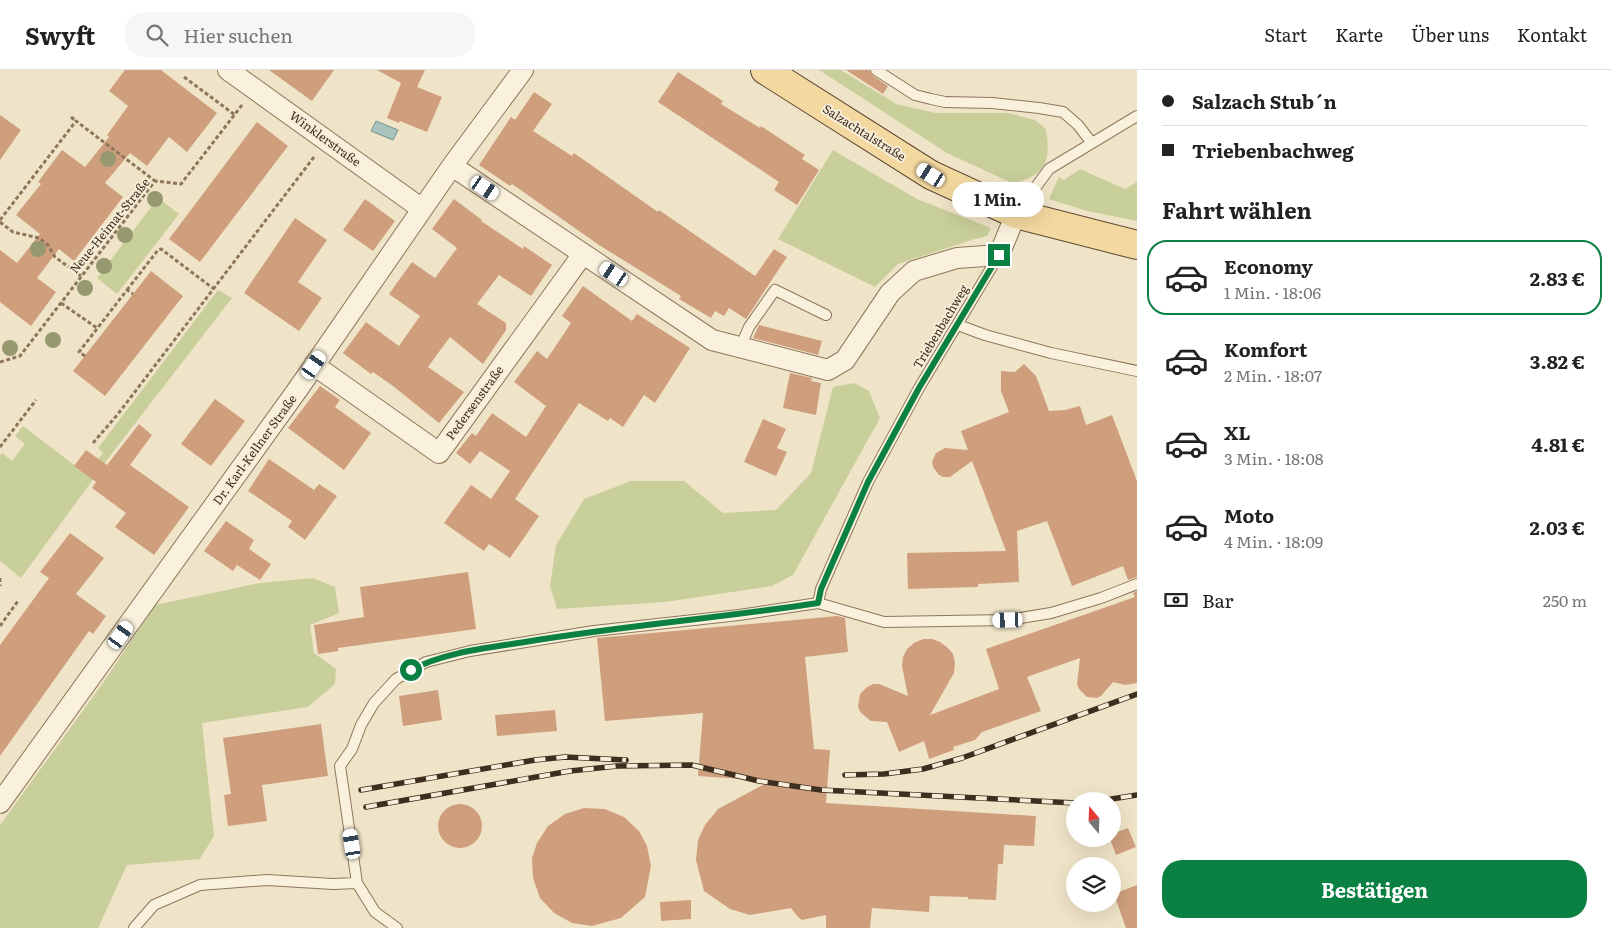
<!DOCTYPE html>
<html lang="de">
<meta charset="utf-8">
<style>
:root{--surface:#fff;--page:#f6f6f6;--text:#222;--muted:#767676;--line:#e0e0e0;--accent:#0b8043}
body{margin:0;font-family:Literata,serif;background:var(--page);color:var(--text);height:100vh;display:flex;flex-direction:column;font-size:19px;white-space:nowrap}
*{box-sizing:border-box;margin:0}
p{font-size:16px;color:var(--muted)}
.icon{flex:none;width:28px;height:28px;fill:none;stroke:currentColor;stroke-width:2;stroke-linecap:round;stroke-linejoin:round}
.map{position:relative;flex:1;overflow:hidden}
.panel{display:flex;flex-direction:column;background:var(--surface);width:475px}
.panel>*{flex:none}
.hud{display:grid;align-content:center;height:110px;padding:0 25px;background:var(--surface)}
.needle{width:32px;rotate:341deg}
.controls{position:absolute;left:1066px;top:722px;display:grid;gap:10px}
.controls a{display:grid;place-items:center;width:55px;height:55px;border-radius:50%;background:var(--surface);box-shadow:0 5px 20px #0002;font-size:25px}
.end{position:absolute;width:22px;height:22px;margin:-11px;border:6px solid #0b8043;background:#fff;box-shadow:0 0 0 2px #fff}
.from{border-radius:50%}
.bubble{position:absolute;height:35px;border-radius:18px;background:var(--surface);box-shadow:0 5px 20px #0002;font-size:16px;font-weight:700;line-height:35px;text-align:center}
.car{position:absolute;width:15px;height:30px;margin:-15px -8px;border-radius:6px;box-shadow:0 0 4px 1px #0007;background:linear-gradient(#fff 24%,#345 0 40%,#fff 0 76%,#345 0 86%,#fff 0)}
.hud b{display:flex;align-items:center;gap:18px;height:48px;font-size:19px}
.hud b+b{border-top:1px solid var(--line)}
.hud i{width:12px;height:12px;background:var(--text)}
ul{padding:0;list-style:none}
li{display:flex;align-items:center;gap:15px;height:75px;margin:0 10px 8px;padding:0 15px;border:2px solid transparent;border-radius:20px}
li div{flex:1}
li b{display:block;font-size:19px}
li em{font-style:normal;font-weight:700}
li.selected{border-color:var(--accent)}
li>.icon{width:45px;height:45px;stroke-width:1.5}
h2{padding:0 25px;font-size:22px;line-height:60px}
.pay{display:flex;align-items:center;gap:12px;height:55px;padding:0 25px;font-size:19px}
.pay p{margin-inline-start:auto}
.action{display:flex;gap:10px;margin-top:auto;padding:10px 25px}
.action a{flex:1;height:58px;border-radius:20px;background:var(--accent);color:#fff;font-size:20px;font-weight:700;line-height:58px;text-align:center}
header{display:flex;align-items:center;gap:30px;box-sizing:border-box;height:70px;padding:0 25px;background:var(--surface);border-bottom:1px solid var(--line)}
header strong{font-size:24px}
nav{display:flex;gap:28px;margin-inline-start:auto;font-size:18px}
.search{width:350px;height:45px;background:var(--page);display:flex;align-items:center;gap:12px;box-sizing:border-box;padding:0 18px;border-radius:20px;color:var(--muted);font-size:19px}
main{display:flex;flex:1;min-height:0}
.map>svg:first-child{display:block}
.green{fill:#c9cf9b}
.water{fill:#a9c4bc;stroke:#6f938a}
.building{fill:#cf9f7d}
.lines{fill:none;stroke-linecap:round;stroke-linejoin:round}
.lane-casing{stroke:#8d765c;stroke-width:12}
.street-casing{stroke:#8d765c;stroke-width:22}
.primary-casing{stroke:#5b4430;stroke-width:30}
.path{stroke:#8d765c;stroke-width:3;stroke-dasharray:4 2.5;stroke-linecap:butt}
.lane{stroke:#faf1dc;stroke-width:10}
.street{stroke:#faf1dc;stroke-width:20}
.primary{stroke:#f3d9a0;stroke-width:28}
.rail-casing{stroke:#3d2e20;stroke-width:5.5}
.rail{stroke:#f7eed8;stroke-width:4;stroke-dasharray:11;stroke-linecap:butt}
.tree{fill:#96986f}
.route{stroke:#0b8043;stroke-width:6}
.labels{text-anchor:middle;stroke-width:4;stroke-linejoin:round;paint-order:stroke}
.street-label{font-size:12px;fill:#3d2e20;stroke:#f7eed8}
</style>
<header>
<strong>Swyft</strong>
<div class="search"><svg class="icon" aria-label="search" viewBox="0 0 24 24"><circle cx="10" cy="10" r="6"/><path d="M15 15l6 6"/></svg>Hier suchen</div>
<nav><a>Start</a><a>Karte</a><a>Über uns</a><a>Kontakt</a></nav>
</header>
<main>
<div class="map">
<svg width="1137" height="858" viewBox="0 0 1137 858">
<rect width="100%" height="100%" fill="#f0e4c8"/>
<path class="green" d="M 819,0 L 841,0 L 896,34 L 936,43 L 1009,43 L 1035,50 L 1046,59 C 1048,74 1051,94 1036,104 C 1030,108 1021,111 1014,114 L 947,83 Z
M 833,80 L 917,129 L 991,158 L 987,166 L 975,169 L 898,194 L 875,217 L 778,169 Z
M 1080,99 L 1125,119 L 1137,112 L 1137,151 L 1087,141 L 1049,129 L 1059,107 L 1064,110 Z
M 158,128 L 179,144 L 117,224 L 97,208 Z
M 218,220 L 232,228 L 113,382 L 21,508 L 0,491 L 0,385 L 2,383 L 12,391 L 25,374 L 15,366 L 23,356 L 86,404 L 103,383 L 98,378 Z
M 854,313 L 869,321 L 880,348 L 793,505 L 772,516 L 665,532 L 557,539 L 550,516 L 556,475 L 584,429 L 631,411 L 684,411 L 723,443 L 776,440 L 811,403 L 833,317 Z
M 313,508 L 335,517 L 339,543 L 310,555 L 314,583 L 336,599 L 335,614 L 308,637 L 202,653 L 214,766 L 200,789 L 127,795 L 98,858 L 0,858 L 0,755 L 103,613 L 155,535 L 260,513 Z"/>
<path class="water" d="M 376,51 L 398,60 L 393,70 L 371,61 Z"/>
<path class="building" d="M 125,0 L 161,0 L 217,43 L 187,82 L 169,67 L 147,96 L 130,83 L 105,113 L 123,127 L 74,191 L 59,179 L 37,208 L 56,222 L 31,256 L 0,232 L 0,180 L 17,193 L 40,164 L 16,145 L 41,114 L 38,112 L 62,80 L 85,97 L 109,67 L 107,65 L 128,36 L 109,21 Z
M 269,0 L 334,0 L 312,31 Z
M 377,0 L 425,0 L 417,17 L 442,27 L 427,62 L 400,51 L 399,53 L 387,48 L 401,13 Z
M 846,0 L 869,0 L 872,5 L 888,16 L 883,24 Z
M 678,2 L 723,31 L 721,34 L 760,58 L 761,56 L 805,85 L 802,89 L 819,100 L 797,135 L 774,120 L 779,112 L 658,32 Z
M 534,22 L 552,34 L 533,61 L 572,86 L 574,83 L 658,142 L 659,140 L 755,206 L 774,179 L 787,187 L 746,249 L 729,238 L 724,246 L 715,241 L 711,248 L 679,229 L 681,226 L 599,175 L 512,114 L 510,116 L 479,95 L 511,47 L 515,50 Z
M 0,45 L 21,60 L 0,90 Z
M 257,52 L 288,76 L 200,192 L 169,169 Z
M 365,129 L 395,151 L 373,181 L 343,160 Z
M 454,129 L 482,150 L 481,151 L 523,179 L 524,176 L 552,195 L 531,226 L 499,205 L 477,234 L 506,253 L 506,260 L 483,294 L 450,267 L 428,297 L 464,322 L 439,353 L 393,316 L 373,302 L 371,304 L 343,283 L 366,252 L 399,276 L 420,246 L 389,224 L 412,192 L 435,208 L 457,178 L 432,159 Z
M 295,148 L 327,170 L 298,212 L 322,228 L 299,261 L 244,223 Z
M 151,201 L 183,226 L 105,326 L 73,301 Z
M 583,216 L 632,251 L 637,244 L 690,278 L 655,333 L 644,325 L 623,357 L 610,348 L 608,351 L 579,333 L 515,429 L 539,446 L 510,488 L 489,474 L 484,481 L 444,453 L 471,415 L 491,429 L 510,401 L 480,381 L 470,394 L 456,383 L 472,363 L 476,366 L 492,343 L 526,367 L 546,336 L 514,312 L 537,281 L 547,289 L 571,253 L 562,246 Z
M 759,255 L 822,271 L 818,285 L 753,268 Z
M 1024,294 L 1036,306 L 1049,341 L 1065,340 L 1080,336 L 1086,355 L 1112,345 L 1137,411 L 1137,507 L 1128,510 L 1123,496 L 1072,516 L 1047,451 L 1017,461 L 1019,512 L 978,514 L 978,517 L 908,519 L 907,483 L 1006,481 L 972,391 L 950,407 L 943,407 L 939,405 L 933,397 L 932,392 L 936,383 L 945,378 L 968,380 L 961,361 L 1009,342 L 1001,321 L 1001,301 L 1015,302 Z
M 790,303 L 812,308 L 811,311 L 821,313 L 816,345 L 783,338 Z
M 320,316 L 340,330 L 335,337 L 371,363 L 344,400 L 288,358 Z
M 215,329 L 245,351 L 211,396 L 181,374 Z
M 763,349 L 786,359 L 777,378 L 787,382 L 776,406 L 744,392 Z
M 139,354 L 152,365 L 130,395 L 189,437 L 154,485 L 115,457 L 126,443 L 92,418 L 96,412 L 74,396 L 86,380 L 107,395 Z
M 269,389 L 314,420 L 319,414 L 337,426 L 305,470 L 288,457 L 292,451 L 248,421 Z
M 226,451 L 254,470 L 249,479 L 271,494 L 260,510 L 237,495 L 233,501 L 204,481 Z
M 70,463 L 104,488 L 76,524 L 106,546 L 93,564 L 89,561 L 0,686 L 0,575 L 49,508 L 40,502 Z
M 468,502 L 476,559 L 338,578 L 338,581 L 318,584 L 314,555 L 364,547 L 360,517 Z
M 1137,521 L 1137,613 L 1125,615 L 1113,612 L 1101,626 L 1097,628 L 1087,627 L 1079,619 L 1077,614 L 1080,588 L 1027,607 L 1041,641 L 982,662 L 975,670 L 953,677 L 954,680 L 929,689 L 924,671 L 899,682 L 887,652 L 871,651 L 861,643 L 858,637 L 860,624 L 867,617 L 873,614 L 879,614 L 908,626 L 902,596 L 903,587 L 907,579 L 914,573 L 923,569 L 932,569 L 940,572 L 947,577 L 953,584 L 955,593 L 954,603 L 930,645 L 999,619 L 986,579 L 1135,527 L 1133,523 Z
M 837,546 L 845,548 L 848,582 L 805,587 L 814,679 L 830,680 L 826,733 L 1036,746 L 1034,776 L 1004,775 L 1003,794 L 998,794 L 996,830 L 968,829 L 968,827 L 930,826 L 929,842 L 872,838 L 870,858 L 826,858 L 826,845 L 802,850 L 797,846 L 791,838 L 750,845 L 730,839 L 704,821 L 696,790 L 698,770 L 705,755 L 718,739 L 770,711 L 698,706 L 703,643 L 605,651 L 597,568 Z
M 438,620 L 442,650 L 403,656 L 399,626 Z
M 555,640 L 557,661 L 497,666 L 495,645 Z
M 321,654 L 328,706 L 262,715 L 267,751 L 228,756 L 224,725 L 231,724 L 223,668 Z
M438 756a22 22 0 1 1 44 0a22 22 0 1 1-44 0Z
M 584,738 L 605,739 L 624,747 L 639,761 L 647,776 L 651,796 L 645,827 L 621,848 L 592,856 L 572,853 L 554,843 L 540,828 L 533,808 L 532,788 L 537,773 L 548,756 L 565,744 Z
M 1128,758 L 1136,777 L 1116,785 L 1110,769 L 1112,769 L 1112,764 Z
M 1137,815 L 1137,858 L 1126,858 L 1114,824 Z
M 691,830 L 691,849 L 661,851 L 660,832 Z"/>
<g class="lines">
<defs>
<path id="lane" d="M 876,0 L 915,25 L 931,29 L 945,32 L 992,33 L 1039,38 L 1063,42 L 1078,55 L 1091,72
M 1017,143 L 1049,99 L 1137,46
M 958,255 L 985,265 L 1051,283 L 1137,301
M 740,278 L 749,257 L 775,220 L 826,245
M 818,533 L 821,519 L 868,412 L 919,318 L 999,185
M 134,858 L 154,835 L 200,815 L 267,810 L 333,814 L 357,813
M 397,858 L 375,842 L 357,813 L 340,696 L 352,679 L 361,655 L 374,633 L 396,609 L 426,592 L 470,581 L 594,561 L 739,545 L 818,533 L 884,552 L 1008,550 L 1051,543 L 1101,528 L 1137,514"/>
<path id="street" d="M 228,0 L 422,139
M 452,96 L 712,270 L 828,300 L 845,290 L 890,223 L 914,201 L 957,188 L 999,185 L 1016,144
M 314,295 L 439,383 L 583,184
M 0,733 L 298,319 L 452,96 L 523,0"/>
<path id="primary" d="M 765,0 L 931,105 L 1016,144 L 1137,175"/>
</defs>
<use href="#lane" class="lane-casing"/>
<use href="#street" class="street-casing"/>
<use href="#primary" class="primary-casing"/>
<path class="path" d="M 184,7 L 235,45
M 71,47 L 76,51
M 0,150 L 76,51 L 155,111
M 0,152 L 13,162 L 39,168 L 48,175 L 55,187 L 81,206
M 127,220 L 158,180 L 161,179 L 214,219
M 61,233 L 97,258
M 85,286 L 79,282 L 127,220 L 133,224
M 0,292 L 20,286 L 155,111 L 181,114 L 242,35
M 93,373 L 118,344 L 314,87
M 0,377 L 36,330
M 0,508 L 0,516
M 0,556 L 18,531"/>
<use href="#lane" class="lane"/>
<use href="#street" class="street"/>
<use href="#primary" class="primary"/>
<defs>
<path id="rail" d="M 845,705 L 884,704 L 923,699 L 962,688 L 1137,624
M 361,720 L 535,690 L 565,687 L 626,690
M 1099,731 L 1137,725
M 366,737 L 570,701 L 617,696 L 692,695 L 759,711 L 821,720 L 1075,733"/>
</defs>
<use href="#rail" class="rail-casing"/>
<use href="#rail" class="rail"/>
</g>
<g class="tree">
<circle cx="108" cy="89" r="8"/>
<circle cx="155" cy="129" r="8"/>
<circle cx="125" cy="165" r="8"/>
<circle cx="38" cy="179" r="8"/>
<circle cx="104" cy="196" r="8"/>
<circle cx="85" cy="218" r="8"/>
<circle cx="53" cy="270" r="8"/>
<circle cx="10" cy="278" r="8"/>
</g>
<g class="lines">
<path class="route" d="M 411,600 C 445,582 487,578 525,572 C 622,556 720,548 818,533 L 821,519 L 868,412 L 919,318 L 999,185"/>
</g>
<g class="labels">
<g class="street-label">
<text transform="translate(864 63) rotate(32)" y="4">Salzachtalstraße</text>
<text transform="translate(325 69) rotate(36)" y="4">Winklerstraße</text>
<text transform="translate(110 156) rotate(-51)" y="4">Neue-Heimat-Straße</text>
<text transform="translate(941 257) rotate(-59)" y="4">Triebenbachweg</text>
<text transform="translate(475 333) rotate(-54)" y="4">Pedersenstraße</text>
<text transform="translate(255 380) rotate(-54)" y="4">Dr. Karl-Kellner Straße</text>
</g>
</g>
</svg>
<div class="controls">
<a><svg class="needle" viewBox="-14 -14 28 28"><path d="M0-13l5 13h-10z" fill="#e53935"/><path d="M0 13l5-13h-10z" fill="#767676"/></svg></a>
<a><svg class="icon" aria-label="layers" viewBox="0 0 24 24"><path d="M12 4l9 5-9 5-9-5zM3 14l9 5 9-5"/></svg></a>
</div>
<i class="end from" style="left:411px;top:600px"></i>
<i class="end" style="left:999px;top:185px"></i>
<div class="bubble" style="left:952px;top:112px;width:92px">1 Min.</div>
<i class="car" style="left:931px;top:105px;rotate:302deg"></i>
<i class="car" style="left:485px;top:118px;rotate:124deg"></i>
<i class="car" style="left:614px;top:204px;rotate:304deg"></i>
<i class="car" style="left:314px;top:295px;rotate:35deg"></i>
<i class="car" style="left:1008px;top:550px;rotate:268deg"></i>
<i class="car" style="left:121px;top:565px;rotate:36deg"></i>
<i class="car" style="left:352px;top:774px;rotate:351deg"></i>
</div>
<section class="panel">
<div class="hud">
<b><i class="from"></i>Salzach Stub´n</b>
<b><i></i>Triebenbachweg</b>
</div>
<h2>Fahrt wählen</h2>
<ul>
<li class="selected"><svg class="icon" aria-label="car" viewBox="0 0 24 24"><path d="M5 17H2v-5l4-1 3-4h7l3 4 3 1v5h-3M9 17h6M6 11h13"/><circle cx="7" cy="17" r="2"/><circle cx="17" cy="17" r="2"/></svg><div><b>Economy</b><p>1 Min. · 18:06</p></div><em>2.83 €</em></li>
<li><svg class="icon" aria-label="car" viewBox="0 0 24 24"><path d="M5 17H2v-5l4-1 3-4h7l3 4 3 1v5h-3M9 17h6M6 11h13"/><circle cx="7" cy="17" r="2"/><circle cx="17" cy="17" r="2"/></svg><div><b>Komfort</b><p>2 Min. · 18:07</p></div><em>3.82 €</em></li>
<li><svg class="icon" aria-label="car" viewBox="0 0 24 24"><path d="M5 17H2v-5l4-1 3-4h7l3 4 3 1v5h-3M9 17h6M6 11h13"/><circle cx="7" cy="17" r="2"/><circle cx="17" cy="17" r="2"/></svg><div><b>XL</b><p>3 Min. · 18:08</p></div><em>4.81 €</em></li>
<li><svg class="icon" aria-label="car" viewBox="0 0 24 24"><path d="M5 17H2v-5l4-1 3-4h7l3 4 3 1v5h-3M9 17h6M6 11h13"/><circle cx="7" cy="17" r="2"/><circle cx="17" cy="17" r="2"/></svg><div><b>Moto</b><p>4 Min. · 18:09</p></div><em>2.03 €</em></li>
</ul>
<div class="pay"><svg class="icon" aria-label="cash" viewBox="0 0 24 24"><path d="M3 7h18v10H3z"/><circle cx="12" cy="12" r="2"/></svg>Bar<p>250 m</p></div>
<div class="action"><a>Bestätigen</a></div>
</section>
</main>
